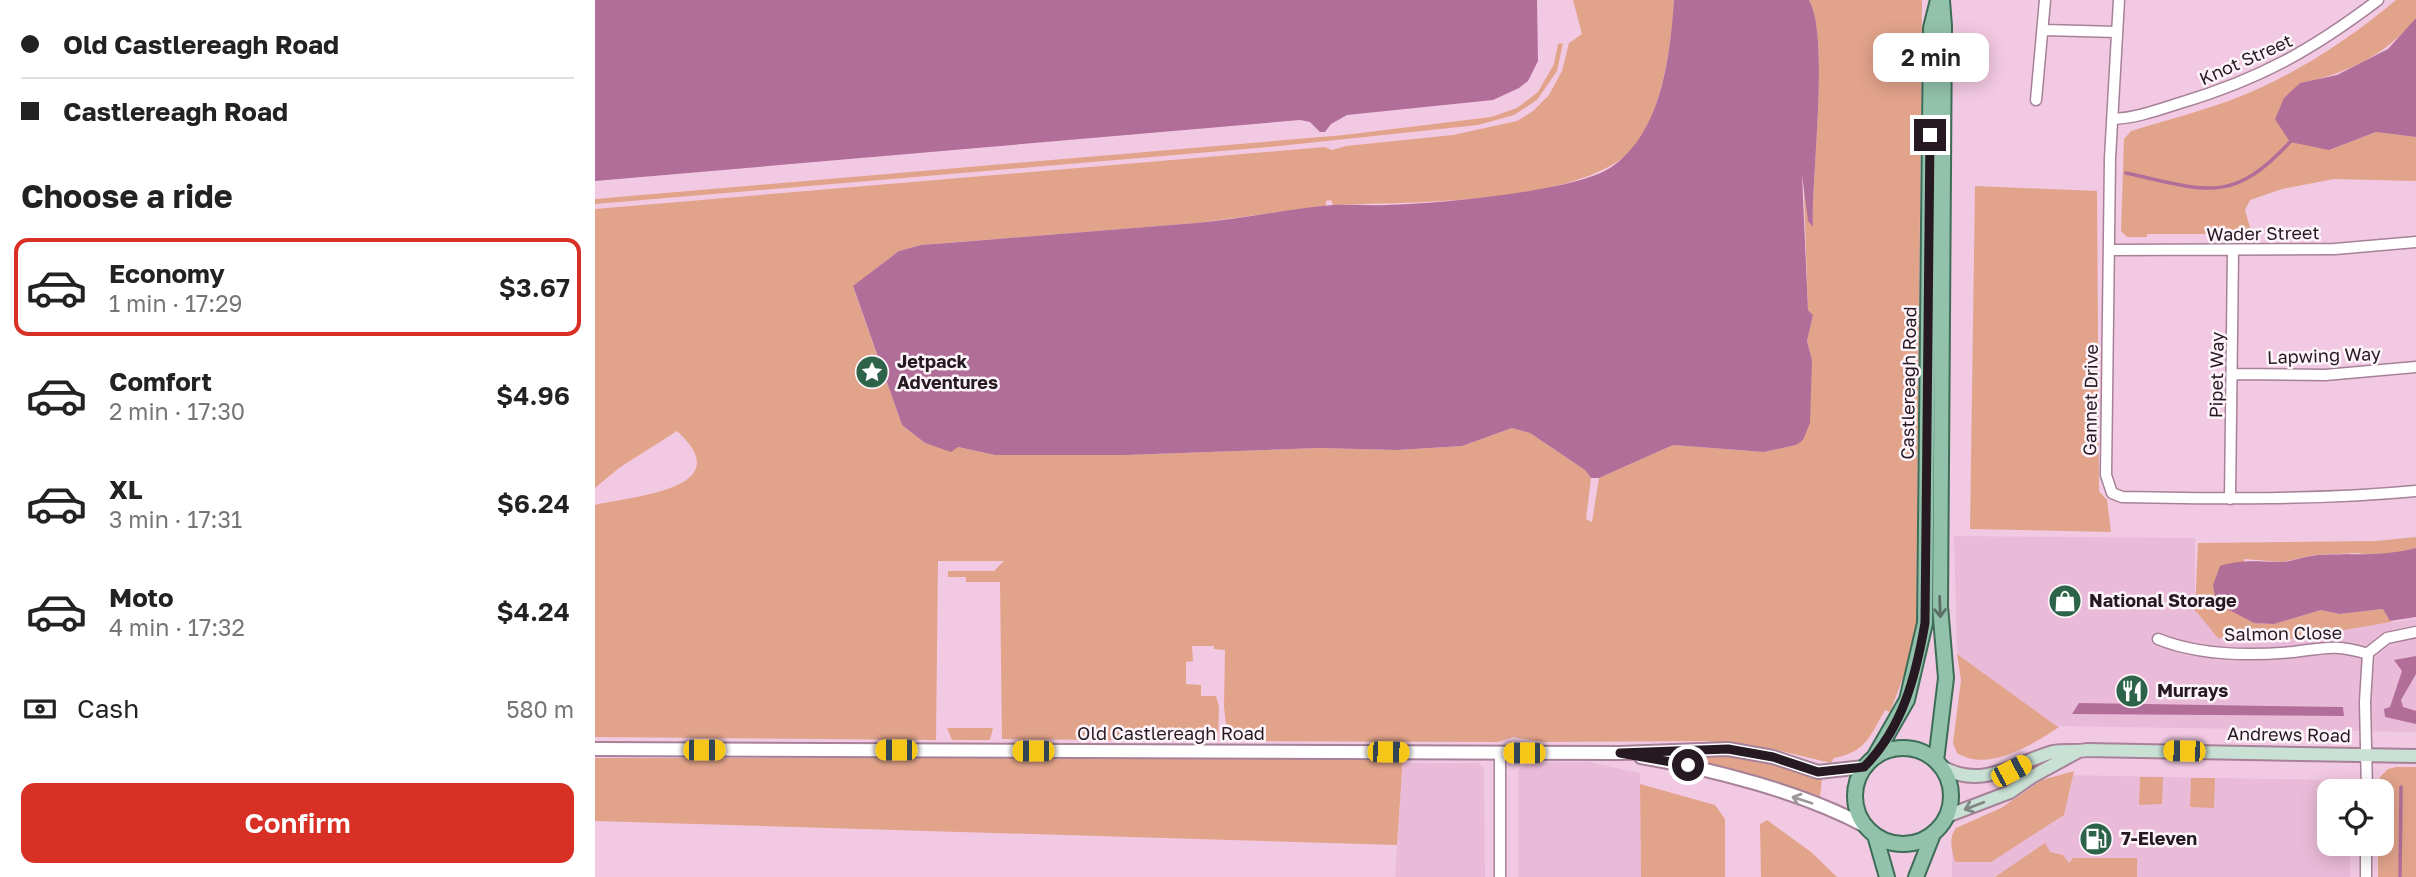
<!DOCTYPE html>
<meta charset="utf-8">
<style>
:root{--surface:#fff;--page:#f2f2f2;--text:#222;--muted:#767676;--line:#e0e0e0;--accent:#d93025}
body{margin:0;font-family:"Golos Text",sans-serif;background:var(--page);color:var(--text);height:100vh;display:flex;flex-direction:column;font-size:26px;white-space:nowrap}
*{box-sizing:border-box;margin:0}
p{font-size:23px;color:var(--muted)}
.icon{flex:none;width:38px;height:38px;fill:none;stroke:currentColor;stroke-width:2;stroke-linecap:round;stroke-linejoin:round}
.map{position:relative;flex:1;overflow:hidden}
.details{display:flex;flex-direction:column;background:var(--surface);width:595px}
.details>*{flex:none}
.top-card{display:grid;align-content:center;height:154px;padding:0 21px;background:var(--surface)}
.buttons{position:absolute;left:1722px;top:779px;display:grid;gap:14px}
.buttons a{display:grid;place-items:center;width:77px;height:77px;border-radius:14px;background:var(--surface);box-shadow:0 4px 18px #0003;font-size:35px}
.end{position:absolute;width:32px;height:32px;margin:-16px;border:9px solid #271922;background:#fff;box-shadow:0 0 0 4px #fff}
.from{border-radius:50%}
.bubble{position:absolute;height:49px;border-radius:14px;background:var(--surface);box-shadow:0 4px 18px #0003;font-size:23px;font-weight:600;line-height:49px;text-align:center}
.car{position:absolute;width:21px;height:42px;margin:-21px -10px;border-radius:9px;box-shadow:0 0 5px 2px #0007;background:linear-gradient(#f5c518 24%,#345 0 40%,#f5c518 0 76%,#345 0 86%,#f5c518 0)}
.top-card b{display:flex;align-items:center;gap:24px;height:66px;font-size:26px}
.top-card b+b{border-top:2px solid var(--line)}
.top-card i{width:18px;height:18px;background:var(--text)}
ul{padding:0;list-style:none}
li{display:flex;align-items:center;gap:21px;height:98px;margin:0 14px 10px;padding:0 7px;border:4px solid transparent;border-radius:14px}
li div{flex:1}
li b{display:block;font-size:26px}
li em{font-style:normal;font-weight:600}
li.on{border-color:var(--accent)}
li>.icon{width:63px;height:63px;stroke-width:1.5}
h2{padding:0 21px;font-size:32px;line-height:84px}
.pay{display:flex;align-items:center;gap:18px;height:77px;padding:0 21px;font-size:26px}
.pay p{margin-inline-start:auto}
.cta{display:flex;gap:14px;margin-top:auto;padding:14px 21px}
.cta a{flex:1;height:80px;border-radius:14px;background:var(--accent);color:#fff;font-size:28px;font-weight:600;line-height:80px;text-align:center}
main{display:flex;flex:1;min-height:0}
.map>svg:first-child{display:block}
.built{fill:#eabbd8}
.green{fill:#e2a38b}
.water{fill:#b16e99}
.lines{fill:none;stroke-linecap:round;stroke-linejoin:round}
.stream{stroke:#b16e99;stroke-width:3.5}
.minor-casing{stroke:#a68198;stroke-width:13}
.tertiary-casing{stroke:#a68198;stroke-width:16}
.secondary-casing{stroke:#a68198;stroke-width:16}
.primary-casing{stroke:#3e6d57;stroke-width:18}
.minor{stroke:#fff;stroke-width:10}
.tertiary{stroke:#fff;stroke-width:12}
.secondary{stroke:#c9e1d5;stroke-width:12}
.primary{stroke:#92c2ac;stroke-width:14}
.oneway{stroke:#5c6e67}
.oneway2{stroke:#9e989c}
.oneway3{stroke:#808784}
.route{stroke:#271922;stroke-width:9}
.labels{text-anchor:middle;stroke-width:5;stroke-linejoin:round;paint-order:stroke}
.street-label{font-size:18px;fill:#271922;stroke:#fef5fa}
.poi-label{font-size:18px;font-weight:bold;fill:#271922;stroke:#fef5fa;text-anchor:start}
</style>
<main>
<section class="details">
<div class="top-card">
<b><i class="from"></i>Old Castlereagh Road</b>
<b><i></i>Castlereagh Road</b>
</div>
<h2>Choose a ride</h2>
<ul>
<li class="on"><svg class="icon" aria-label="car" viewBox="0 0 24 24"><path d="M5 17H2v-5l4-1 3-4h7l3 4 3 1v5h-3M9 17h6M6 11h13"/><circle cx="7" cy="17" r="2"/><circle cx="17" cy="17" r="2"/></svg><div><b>Economy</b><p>1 min · 17:29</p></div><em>$3.67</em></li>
<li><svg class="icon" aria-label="car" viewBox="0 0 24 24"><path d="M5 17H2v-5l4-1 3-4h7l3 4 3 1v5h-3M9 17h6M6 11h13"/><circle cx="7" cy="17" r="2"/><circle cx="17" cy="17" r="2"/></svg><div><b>Comfort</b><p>2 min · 17:30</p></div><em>$4.96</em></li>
<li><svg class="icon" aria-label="car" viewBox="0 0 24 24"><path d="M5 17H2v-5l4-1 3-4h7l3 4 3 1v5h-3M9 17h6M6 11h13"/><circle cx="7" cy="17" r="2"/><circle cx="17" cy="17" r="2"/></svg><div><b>XL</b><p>3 min · 17:31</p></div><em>$6.24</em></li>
<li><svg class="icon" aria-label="car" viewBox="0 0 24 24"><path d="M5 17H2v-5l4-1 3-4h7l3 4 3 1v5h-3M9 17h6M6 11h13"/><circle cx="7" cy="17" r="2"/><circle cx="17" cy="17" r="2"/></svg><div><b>Moto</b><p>4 min · 17:32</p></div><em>$4.24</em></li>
</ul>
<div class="pay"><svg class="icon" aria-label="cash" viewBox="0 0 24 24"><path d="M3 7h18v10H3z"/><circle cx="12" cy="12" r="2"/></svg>Cash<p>580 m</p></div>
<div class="cta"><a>Confirm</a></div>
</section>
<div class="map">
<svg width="1821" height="877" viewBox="0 0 1821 877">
<rect width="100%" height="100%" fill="#f2c9e2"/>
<path class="built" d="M 1359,536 L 1600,538 L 1600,610 L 1781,624 L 1821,619 L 1821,732 L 1460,726 L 1362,654 Z
M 994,762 L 1045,773 L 1046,877 L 923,877 L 923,771 L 931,763 Z
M 808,763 L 883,763 L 889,768 L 890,877 L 800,877 Z
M 1470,775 L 1740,780 L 1750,791 L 1734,791 L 1734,844 L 1755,844 L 1755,877 L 1357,877 L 1357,851 Z"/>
<path class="green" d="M 978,0 L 1079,0 C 1077,43 1067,113 1039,147 C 990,205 812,202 738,205 L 736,200 L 731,201 L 731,206 L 601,223 L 326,245 L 304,251 L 258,287 L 307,425 L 330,443 L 356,451 L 363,447 L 400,455 L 530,455 L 724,448 L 802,450 L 867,446 L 917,428 L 935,433 L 990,470 L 996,478 L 991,519 L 997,522 L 1004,478 L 1078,445 L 1169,452 L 1201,445 L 1217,360 L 1212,341 L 1218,315 L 1213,310 L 1208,163 L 1211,203 L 1218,226 C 1216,175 1235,38 1214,0 L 1327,0 L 1321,628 L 1315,659 L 1295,712 L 1290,710 C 1275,736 1271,752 1239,758 L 1236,763 L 1178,749 L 1112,741 L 948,742 L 918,737 L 903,742 L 633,741 L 629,707 L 630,650 L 619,649 L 619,646 L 597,646 L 598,661 L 591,662 L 591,684 L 606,685 L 606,696 L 621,696 L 624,707 L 623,741 L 407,739 L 405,582 L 371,582 L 371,577 L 353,577 L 353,571 L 399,571 L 409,561 L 343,561 L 341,740 L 0,737 L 0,505 C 39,496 146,489 82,431 L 24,468 L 0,488 L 0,209 L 730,147 L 737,150 L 751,146 L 858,135 L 922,121 L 938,111 L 954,95 L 967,71 L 974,43 L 987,34 Z
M 1801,0 L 1821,0 L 1821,18 C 1791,56 1751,73 1705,84 L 1734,150 L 1781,132 L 1821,137 L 1821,181 L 1739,179 L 1687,189 L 1655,200 L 1650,210 L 1658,238 L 1620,237 L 1620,234 L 1552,234 L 1552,237 L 1532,237 L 1526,231 L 1529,139 L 1536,131 C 1578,118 1624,107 1665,88 C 1715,65 1759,35 1801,0 Z
M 968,43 L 962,71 L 942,100 L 919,115 L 883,125 L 674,147 L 0,204 L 0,199 L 749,135 L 896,117 L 922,108 L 943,92 L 959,64 L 963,44 Z
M 1380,186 L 1502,191 L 1504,491 L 1512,500 L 1516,532 L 1375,529 Z
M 1821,537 L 1821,548 L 1786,556 L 1762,553 L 1719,555 L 1687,562 L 1649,559 L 1659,623 L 1679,624 L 1726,610 L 1744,614 L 1788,609 L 1796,622 L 1695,639 L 1623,638 L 1600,610 L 1603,543 L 1781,541 Z
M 1362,654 L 1460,725 L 1464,727 C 1438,744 1394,773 1362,753 L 1358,743 L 1366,680 Z
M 352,728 L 398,728 L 395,740 L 357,740 Z
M 1098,752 L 1165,759 L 1227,777 L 1225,798 L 1096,762 Z
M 0,758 L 808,758 L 802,845 L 0,821 Z
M 1801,767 L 1821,767 L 1821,877 L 1783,877 L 1783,844 L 1787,844 L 1785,777 L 1793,769 Z
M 1479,771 L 1469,815 L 1396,862 L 1360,862 C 1357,850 1353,838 1361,828 L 1406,808 L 1447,780 Z
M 1545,777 L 1568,777 L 1567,804 L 1544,805 Z
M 1596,778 L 1620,778 L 1619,808 L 1595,807 Z
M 1045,784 L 1120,805 L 1130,819 L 1130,877 L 1046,877 Z
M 1172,820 L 1216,852 L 1242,877 L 1166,877 L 1165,824 Z
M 1450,843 L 1455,852 L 1468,855 L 1474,863 L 1478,858 L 1542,858 L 1542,877 L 1400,877 Z"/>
<path class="water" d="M 0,0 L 942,0 L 943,61 L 933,81 L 924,88 L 898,100 L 752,115 L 736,124 L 730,132 L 725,132 L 715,122 L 705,120 L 0,181 Z
M 1079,0 L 1214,0 C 1235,37 1216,176 1218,227 L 1213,221 L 1207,175 L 1213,310 L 1218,315 L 1212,341 L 1217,360 L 1215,423 L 1208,440 L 1201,445 L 1169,452 L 1078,445 L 1004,478 L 996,478 L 990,470 L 935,433 L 917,428 L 867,446 L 802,450 L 724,448 L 530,455 L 400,455 L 363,447 L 356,452 L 330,443 L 307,425 L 258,286 L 304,251 L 326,245 C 418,238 509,230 601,223 C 647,219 692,209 738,205 C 756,204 773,206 791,205 C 840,204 977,192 1015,168 C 1067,134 1075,56 1079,0 Z
M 1821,18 L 1821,137 L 1781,132 L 1734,150 L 1695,142 L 1680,119 L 1689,98 L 1705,83 L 1742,75 L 1793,49 Z
M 1821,548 L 1821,617 L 1795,621 L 1788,609 L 1744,614 L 1726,610 L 1679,624 L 1659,623 L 1621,603 L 1618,585 L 1625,566 C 1649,559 1660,562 1685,562 C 1697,562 1710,556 1723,555 C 1757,553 1788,557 1821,548 Z
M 1821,656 L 1821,674 L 1806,700 L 1808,707 L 1821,711 L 1821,724 L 1790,717 L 1789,709 L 1795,707 L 1807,671 L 1799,660 Z
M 1484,703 L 1748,707 L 1749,716 L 1477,714 Z"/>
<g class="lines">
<path class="stream" d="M 1531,173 C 1609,190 1636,206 1695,142
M 1805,877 L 1806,787"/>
<defs>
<path id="minor" d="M 1524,0 L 1515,158 L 1511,475 L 1517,493 L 1527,497 C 1625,499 1723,500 1821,491
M 1449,30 L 1522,32
M 1441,100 L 1450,0
M 1518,119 C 1541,118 1563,110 1585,103 C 1665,79 1717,50 1783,0
M 1515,250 L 1740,249 L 1821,242
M 1638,374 L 1730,375 L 1821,367
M 1635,499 L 1638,251
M 1563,639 C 1603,655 1655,656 1698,652 C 1730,648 1741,644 1773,654
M 905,753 L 905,877
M 1772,791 L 1770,702 L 1773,653 L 1792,638 L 1821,632
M 1771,877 L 1771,844"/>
<path id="tertiary" d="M 0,749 L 1025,753 L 1133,749 L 1178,757 L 1223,772 L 1269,767
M 1046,757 C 1117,769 1207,792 1270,826"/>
<path id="secondary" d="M 1347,767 C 1388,790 1419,763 1458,752 C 1469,750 1481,752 1492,750 L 1821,756
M 1352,816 L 1415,792 L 1438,776 L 1482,752"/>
<path id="primary" d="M1260 796a48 48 0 1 1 96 0a48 48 0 1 1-96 0Z
M 1280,756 L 1312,700 L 1330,623 L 1336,28 L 1343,0
M 1341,761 L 1351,678 L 1345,606 L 1349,26 L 1347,1
M 1280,835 L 1292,877
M 1321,877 L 1338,834"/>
</defs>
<use href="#minor" class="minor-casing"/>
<use href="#tertiary" class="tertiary-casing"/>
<use href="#secondary" class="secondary-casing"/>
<use href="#primary" class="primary-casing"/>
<use href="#minor" class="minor"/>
<use href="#tertiary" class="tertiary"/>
<use href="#secondary" class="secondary"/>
<use href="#primary" class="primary"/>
</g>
<defs><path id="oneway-shaft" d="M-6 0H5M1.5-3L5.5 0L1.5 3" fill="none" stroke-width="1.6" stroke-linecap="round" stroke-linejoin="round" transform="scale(1.75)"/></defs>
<use class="oneway" href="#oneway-shaft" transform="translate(1345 607) rotate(88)"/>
<use class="oneway2" href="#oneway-shaft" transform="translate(1207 800) rotate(-162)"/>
<use class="oneway3" href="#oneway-shaft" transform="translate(1379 806) rotate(159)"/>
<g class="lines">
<path class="route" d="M 1093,765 L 1025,753 L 1133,749 L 1178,757 L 1223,772 L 1269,767 C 1308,728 1321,675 1330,623 L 1335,135"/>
</g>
<defs>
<symbol id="sight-disc" viewBox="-11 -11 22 22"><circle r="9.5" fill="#2c6349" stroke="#fef5fa"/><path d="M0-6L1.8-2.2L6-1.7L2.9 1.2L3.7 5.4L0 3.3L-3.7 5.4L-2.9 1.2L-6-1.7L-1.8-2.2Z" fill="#fff"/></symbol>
<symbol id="shop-disc" viewBox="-11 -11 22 22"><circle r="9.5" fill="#2c6349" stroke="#fef5fa"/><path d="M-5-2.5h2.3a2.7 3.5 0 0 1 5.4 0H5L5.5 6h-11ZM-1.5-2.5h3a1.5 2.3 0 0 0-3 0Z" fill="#fff"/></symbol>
<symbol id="restaurant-disc" viewBox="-11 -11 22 22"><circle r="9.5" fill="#2c6349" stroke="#fef5fa"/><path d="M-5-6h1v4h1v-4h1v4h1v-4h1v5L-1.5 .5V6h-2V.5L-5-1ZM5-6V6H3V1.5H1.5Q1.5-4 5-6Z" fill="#fff"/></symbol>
<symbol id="fuel-disc" viewBox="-11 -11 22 22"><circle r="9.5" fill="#2c6349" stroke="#fef5fa"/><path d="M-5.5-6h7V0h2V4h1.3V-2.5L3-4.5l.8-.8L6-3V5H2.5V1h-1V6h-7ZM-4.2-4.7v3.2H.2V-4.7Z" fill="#fff"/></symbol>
</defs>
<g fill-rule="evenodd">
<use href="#sight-disc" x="258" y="353" width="38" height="38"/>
<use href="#shop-disc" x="1451" y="582" width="38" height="38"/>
<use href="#restaurant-disc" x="1518" y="672" width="38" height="38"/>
<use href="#fuel-disc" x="1482" y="820" width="38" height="38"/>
</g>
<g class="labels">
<g class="street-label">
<text transform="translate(1651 60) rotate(-24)" y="6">Knot Street</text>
<text transform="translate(1668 234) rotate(-1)" y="6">Wader Street</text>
<text transform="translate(1729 356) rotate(-2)" y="6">Lapwing Way</text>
<text transform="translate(1622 375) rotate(-89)" y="6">Pipet Way</text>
<text transform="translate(1314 383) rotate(-89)" y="6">Castlereagh Road</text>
<text transform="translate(1496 400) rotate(-89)" y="6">Gannet Drive</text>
<text transform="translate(1688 634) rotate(-1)" y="6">Salmon Close</text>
<text x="576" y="740">Old Castlereagh Road</text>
<text transform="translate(1694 735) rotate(1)" y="6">Andrews Road</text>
</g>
<g class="poi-label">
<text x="302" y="368">Jetpack<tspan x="302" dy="21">Adventures</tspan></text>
<text x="1494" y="607">National Storage</text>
<text x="1562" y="697">Murrays</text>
<text x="1526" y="845">7-Eleven</text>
</g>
</g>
</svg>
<div class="buttons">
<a><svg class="icon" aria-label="locate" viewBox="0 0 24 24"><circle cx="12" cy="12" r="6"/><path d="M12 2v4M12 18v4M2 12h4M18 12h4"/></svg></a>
</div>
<i class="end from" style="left:1093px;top:765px"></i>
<i class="end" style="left:1335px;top:135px"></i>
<div class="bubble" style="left:1278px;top:33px;width:116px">2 min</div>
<i class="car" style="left:109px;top:750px;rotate:90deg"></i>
<i class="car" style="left:301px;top:750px;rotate:270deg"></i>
<i class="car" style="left:438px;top:751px;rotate:270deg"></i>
<i class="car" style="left:1589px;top:751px;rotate:271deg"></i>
<i class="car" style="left:793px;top:752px;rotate:91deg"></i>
<i class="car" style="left:929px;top:753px;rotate:270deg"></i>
<i class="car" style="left:1416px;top:771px;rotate:62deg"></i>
</div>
</main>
